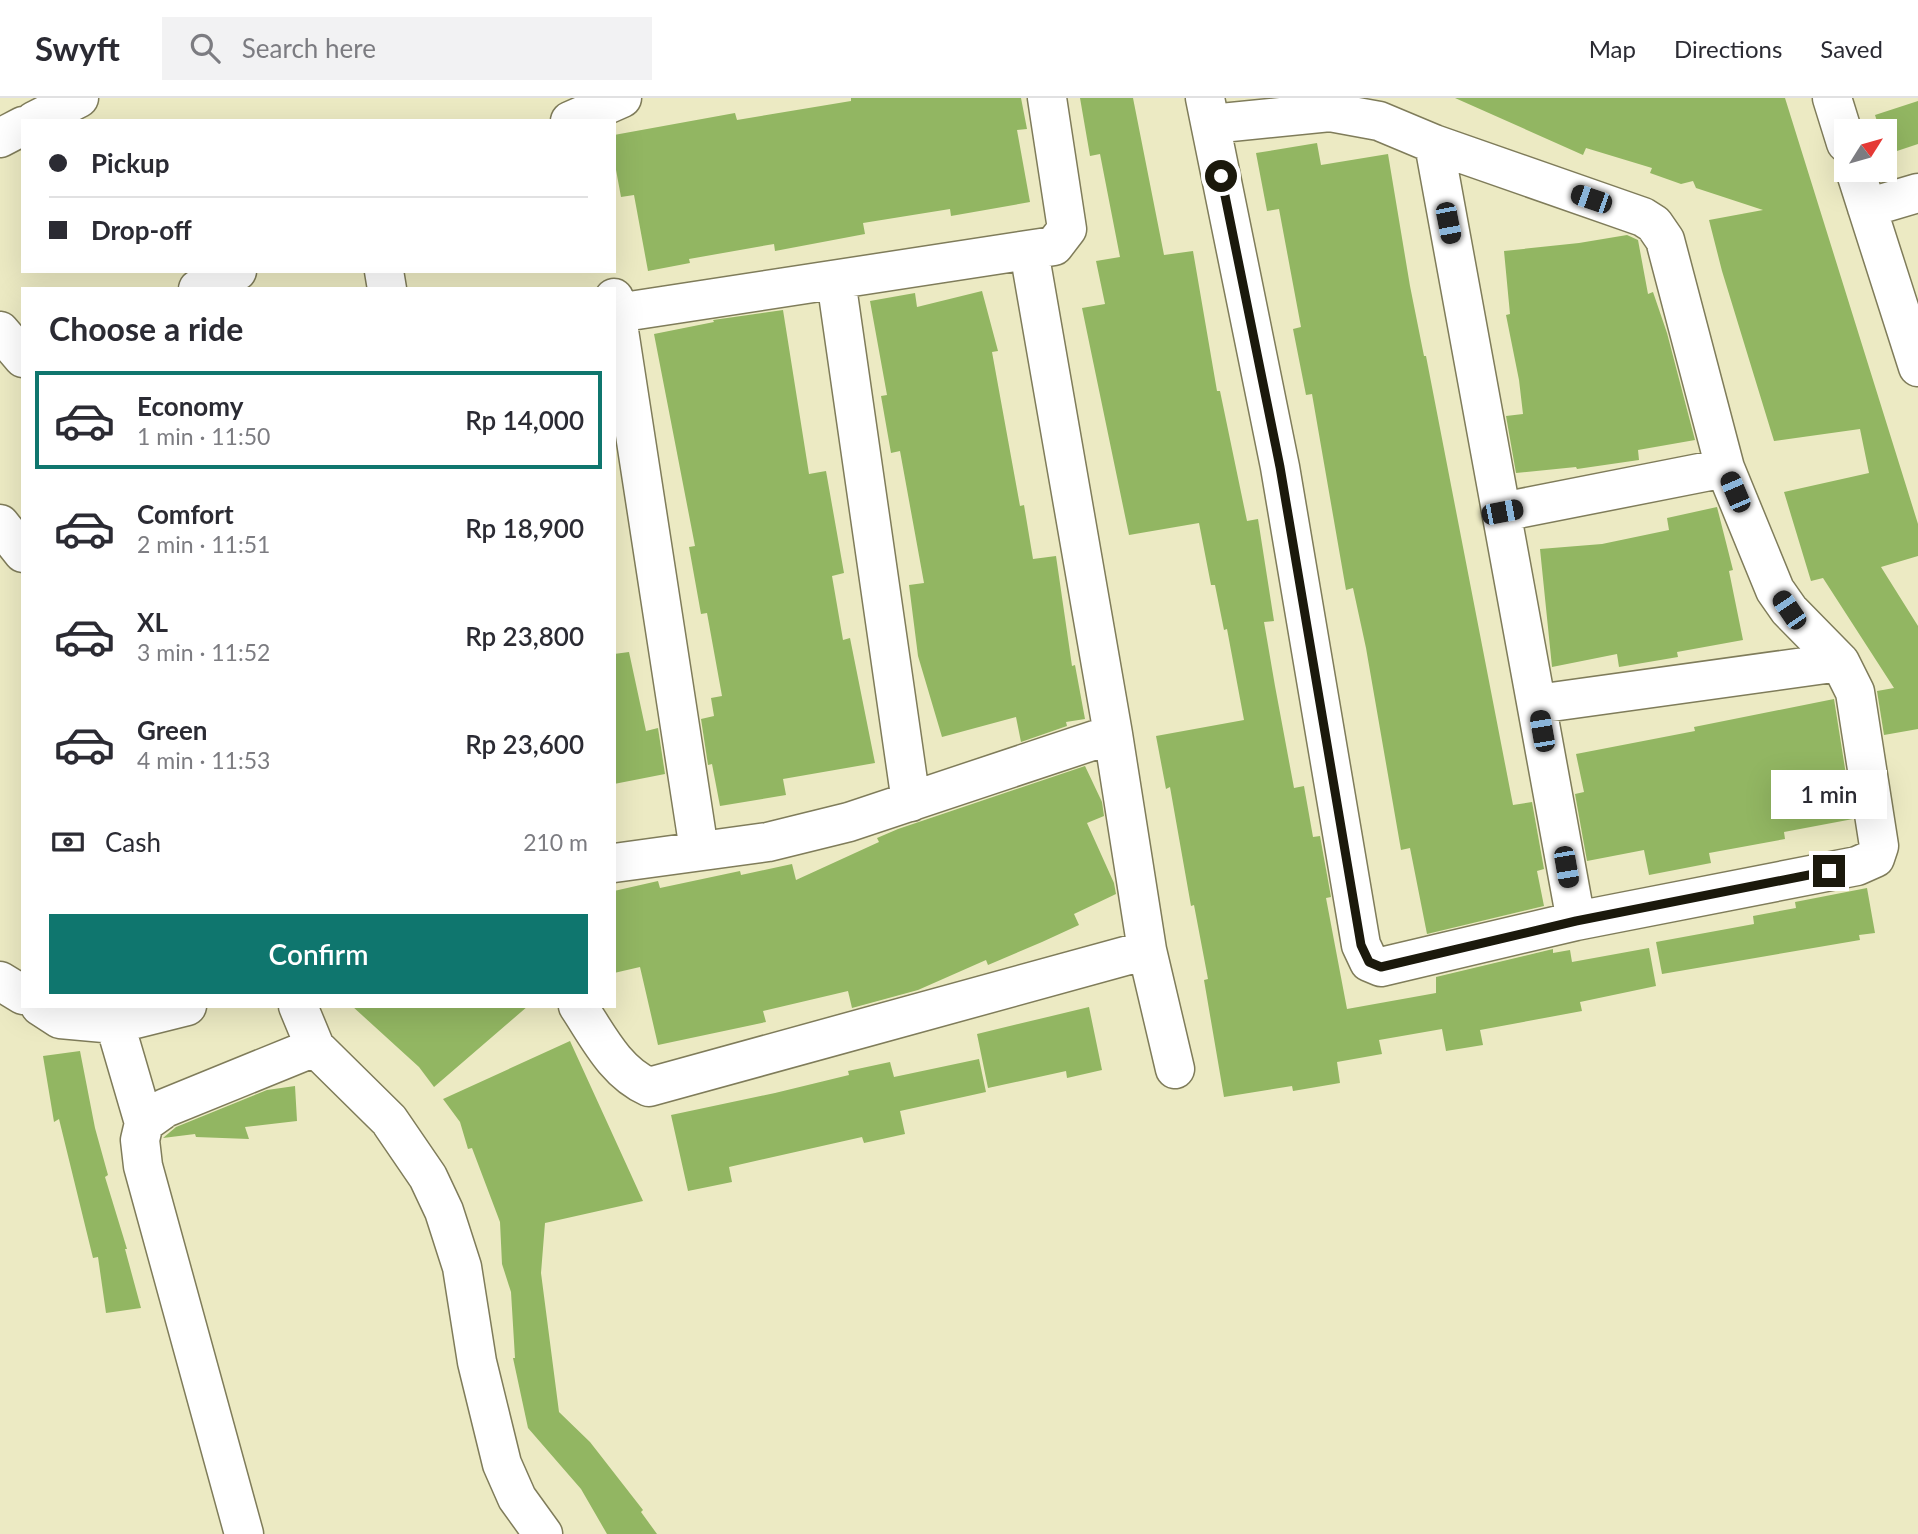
<!DOCTYPE html>
<meta charset="utf-8">
<style>
:root{--surface:#fff;--page:#f2f2f3;--text:#2b2b33;--muted:#7c7c81;--line:#e1e1e2;--accent:#0f766e}
body{margin:0;font-family:Lato,sans-serif;background:var(--page);color:var(--text);height:100vh;display:flex;flex-direction:column;font-size:26px;white-space:nowrap}
*{box-sizing:border-box;margin:0}
p{font-size:23px;color:var(--muted)}
.icon{flex:none;width:38px;height:38px;fill:none;stroke:currentColor;stroke-width:2;stroke-linecap:round;stroke-linejoin:round}
.map{position:relative;flex:1;overflow:hidden}
.details{position:absolute;left:21px;top:189px;width:595px;height:721px;display:flex;flex-direction:column;background:var(--surface);border-radius:0px;box-shadow:0 7px 28px #0002}
.details>*{flex:none}
.top-card{position:absolute;left:21px;top:21px;width:595px;height:154px;border-radius:0px;box-shadow:0 7px 28px #0002;display:grid;align-content:center;height:154px;padding:0 28px;background:var(--surface)}
.needle{width:46px;rotate:53deg}
.controls{position:absolute;left:1834px;top:21px;display:grid;gap:14px}
.controls a{display:grid;place-items:center;width:63px;height:63px;border-radius:0px;background:var(--surface);box-shadow:0 7px 28px #0002;font-size:35px}
.end{position:absolute;width:32px;height:32px;margin:-16px;border:9px solid #1b190c;background:#fff;box-shadow:0 0 0 4px #fff}
.from{border-radius:50%}
.bubble{position:absolute;height:49px;border-radius:0px;background:var(--surface);box-shadow:0 7px 28px #0002;font-size:23px;font-weight:600;line-height:49px;text-align:center}
.car{position:absolute;width:21px;height:42px;margin:-21px -10px;border-radius:9px;box-shadow:0 0 5px 2px #0007;background:linear-gradient(#222 24%,#8ab4d8 0 40%,#222 0 76%,#8ab4d8 0 86%,#222 0)}
.top-card b{display:flex;align-items:center;gap:24px;height:66px;font-size:26px}
.top-card b+b{border-top:2px solid var(--line)}
.top-card i{width:18px;height:18px;background:var(--text)}
ul{padding:0;list-style:none}
li{display:flex;align-items:center;gap:21px;height:98px;margin:0 14px 10px;padding:0 14px;border:4px solid transparent;border-radius:0px}
li div{flex:1}
li b{display:block;font-size:26px}
li em{font-style:normal;font-weight:600}
li.current{border-color:var(--accent)}
li>.icon{width:63px;height:63px;stroke-width:1.5}
h2{padding:0 28px;font-size:32px;line-height:84px}
.pay{display:flex;align-items:center;gap:18px;height:77px;padding:0 28px;font-size:26px}
.pay p{margin-inline-start:auto}
.cta{display:flex;gap:14px;margin-top:auto;padding:14px 28px}
.cta a{flex:1;height:80px;border-radius:0px;background:var(--accent);color:#fff;font-size:28px;font-weight:600;line-height:80px;text-align:center}
header{display:flex;align-items:center;gap:42px;box-sizing:border-box;height:98px;padding:0 35px;background:var(--surface);border-bottom:2px solid var(--line)}
header strong{font-size:33px}
nav{display:flex;gap:38px;margin-inline-start:auto;font-size:24px}
.search{width:490px;height:63px;background:var(--page);display:flex;align-items:center;gap:18px;box-sizing:border-box;padding:0 24px;border-radius:0px;color:var(--muted);font-size:26px}
.map>svg:first-child{display:block}
.building{fill:#92b662}
.lines{fill:none;stroke-linecap:round;stroke-linejoin:round}
.minor-casing{stroke:#7f7c5a;stroke-width:41}
.minor{stroke:#fff;stroke-width:38}
.route{stroke:#1b190c;stroke-width:9}
</style>
<header>
<strong>Swyft</strong>
<div class="search"><svg class="icon" aria-label="search" viewBox="0 0 24 24"><circle cx="10" cy="10" r="6"/><path d="M15 15l6 6"/></svg>Search here</div>
<nav><a>Map</a><a>Directions</a><a>Saved</a></nav>
</header>
<div class="map">
<svg width="1918" height="1436" viewBox="0 0 1918 1436">
<rect width="100%" height="100%" fill="#eceac3"/>
<path class="building" d="M 851,0 L 1021,0 L 1027,31 L 1017,32 L 1030,104 L 951,118 L 950,111 L 863,125 L 865,136 L 775,153 L 774,146 L 689,161 L 690,165 L 648,173 L 634,97 L 621,99 L 614,61 L 614,37 L 735,15 L 737,22 L 851,3 Z
M 1080,0 L 1133,0 L 1164,157 L 1193,153 L 1217,293 L 1220,293 L 1247,423 L 1258,421 L 1274,523 L 1264,524 L 1275,588 L 1294,690 L 1304,688 L 1313,739 L 1320,738 L 1331,799 L 1326,800 L 1347,911 L 1436,895 L 1436,879 L 1553,851 L 1553,855 L 1570,852 L 1572,864 L 1649,850 L 1656,888 L 1580,904 L 1582,913 L 1480,932 L 1483,947 L 1446,953 L 1442,931 L 1379,942 L 1382,956 L 1337,964 L 1340,985 L 1293,993 L 1292,988 L 1224,999 L 1204,882 L 1208,881 L 1194,807 L 1191,808 L 1170,689 L 1166,691 L 1156,638 L 1244,622 L 1227,531 L 1224,532 L 1215,487 L 1211,487 L 1199,425 L 1129,437 L 1082,210 L 1105,206 L 1096,163 L 1120,159 L 1100,56 L 1090,58 Z
M 1455,0 L 1785,0 L 1918,426 L 1918,458 L 1881,469 L 1918,528 L 1918,631 L 1884,637 L 1877,593 L 1894,590 L 1823,480 L 1811,483 L 1784,394 L 1869,375 L 1860,331 L 1774,343 L 1722,173 L 1709,122 L 1763,112 L 1696,90 L 1693,83 L 1681,86 L 1650,75 L 1652,70 L 1586,50 L 1583,57 Z
M 1918,3 L 1918,46 L 1888,56 L 1885,33 L 1880,33 L 1875,17 Z
M 1317,45 L 1321,67 L 1388,56 L 1410,188 L 1424,258 L 1426,258 L 1513,707 L 1532,704 L 1544,771 L 1537,773 L 1544,808 L 1427,836 L 1410,750 L 1401,752 L 1366,550 L 1353,490 L 1346,492 L 1312,296 L 1306,297 L 1293,231 L 1301,229 L 1279,111 L 1267,113 L 1256,55 Z
M 1627,137 L 1638,142 L 1648,196 L 1653,194 L 1667,235 L 1695,342 L 1638,352 L 1639,362 L 1577,371 L 1576,369 L 1516,375 L 1506,318 L 1523,316 L 1519,282 L 1506,217 L 1510,216 L 1504,153 L 1579,145 Z
M 982,193 L 998,253 L 992,254 L 1020,408 L 1024,407 L 1033,461 L 1056,458 L 1072,568 L 1075,567 L 1085,621 L 1066,624 L 1067,628 L 1021,644 L 1016,619 L 942,639 L 918,558 L 909,487 L 924,485 L 900,353 L 891,355 L 881,298 L 887,297 L 870,203 L 915,195 L 917,209 Z
M 783,212 L 809,376 L 826,373 L 844,475 L 832,478 L 843,542 L 850,540 L 875,665 L 783,681 L 786,697 L 720,708 L 712,666 L 708,667 L 701,621 L 714,618 L 711,600 L 722,598 L 707,515 L 701,516 L 689,449 L 695,448 L 654,236 L 714,224 L 713,222 Z
M 1717,409 L 1733,472 L 1729,473 L 1743,542 L 1677,554 L 1678,559 L 1619,569 L 1617,556 L 1552,569 L 1540,451 L 1602,446 L 1669,432 L 1667,420 Z
M 629,554 L 646,633 L 658,630 L 665,676 L 614,686 L 614,556 Z
M 1834,601 L 1853,721 L 1784,734 L 1785,741 L 1709,755 L 1711,765 L 1649,777 L 1644,752 L 1587,763 L 1575,696 L 1584,694 L 1576,656 L 1695,633 L 1694,629 Z
M 1085,668 L 1102,704 L 1104,718 L 1087,725 L 1114,785 L 1116,796 L 1074,816 L 1079,827 L 1042,844 L 988,867 L 986,862 L 918,892 L 852,910 L 848,893 L 763,913 L 766,924 L 658,947 L 640,869 L 614,875 L 614,793 L 658,783 L 660,790 L 740,773 L 741,777 L 792,766 L 796,782 L 879,744 L 877,740 L 898,731 Z
M 1867,790 L 1875,835 L 1859,837 L 1860,842 L 1662,876 L 1656,844 L 1754,826 L 1753,818 L 1796,810 L 1795,804 Z
M 352,908 L 528,908 L 434,989 L 419,969 Z
M 1089,909 L 1102,972 L 1067,980 L 1066,973 L 988,990 L 977,936 Z
M 570,943 L 643,1103 L 545,1125 L 541,1175 L 559,1314 L 590,1344 L 643,1412 L 641,1414 L 657,1436 L 607,1436 L 581,1391 L 528,1330 L 513,1260 L 515,1260 L 511,1194 L 502,1166 L 500,1124 L 472,1050 L 468,1051 L 460,1024 L 443,1001 Z
M 80,953 L 95,1030 L 108,1077 L 105,1079 L 127,1151 L 125,1151 L 141,1210 L 106,1215 L 98,1159 L 93,1160 L 59,1021 L 54,1024 L 43,958 Z
M 979,961 L 986,994 L 900,1013 L 905,1036 L 864,1045 L 862,1039 L 729,1069 L 732,1084 L 688,1093 L 671,1017 L 775,995 L 849,977 L 848,973 L 890,964 L 894,979 Z
M 295,988 L 297,1023 L 245,1029 L 249,1041 L 196,1039 L 195,1036 L 163,1040 L 176,1029 L 267,992 Z"/>
<g class="lines">
<defs>
<path id="minor" d="M 1205,0 L 1280,369 L 1361,847 L 1369,864 L 1381,869 L 1576,823 L 1434,46
M 1832,0 L 1846,45
M 34,23 L 79,0
M 570,23 L 622,0
M 1211,26 L 1330,14 L 1379,23 L 1434,46 L 1643,119 L 1654,126 L 1665,142 L 1725,370 L 1775,492 L 1789,512 L 1840,564 L 1855,594 L 1879,748 L 1875,760 L 1857,768 L 1576,823
M 0,40 L 23,28
M 1855,72 L 1918,269
M 1867,110 L 1918,95
M 1029,153 L 1113,636 L 1147,852 L 1175,971
M 384,173 L 387,191
M 836,182 L 911,704
M 198,191 L 237,173
M 614,200 L 699,752
M 617,215 L 1054,148 L 1067,131 L 1047,0
M 0,233 L 23,260
M 1502,414 L 1725,370
M 0,426 L 23,455
M 1537,606 L 1840,564
M 614,765 L 768,744 L 849,724 L 1113,636
M 0,883 L 23,897
M 40,908 L 60,921 L 115,926 L 187,908
M 298,908 L 315,949 L 389,1022 L 428,1079 L 444,1113 L 462,1169 L 477,1264 L 502,1366 L 517,1400 L 543,1436
M 578,908 C 598,938 615,974 649,989 L 1147,852
M 115,926 L 144,1025
M 244,1436 L 143,1068 L 140,1042 L 144,1025 L 165,1010 L 315,949"/>
</defs>
<use href="#minor" class="minor-casing"/>
<use href="#minor" class="minor"/>
</g>
<g class="lines">
<path class="route" d="M 1221,78 L 1280,369 L 1361,847 L 1369,864 L 1381,869 L 1576,823 L 1829,773"/>
</g>
</svg>
<div class="controls">
<a><svg class="needle" viewBox="-14 -14 28 28"><path d="M0-13l5 13h-10z" fill="#e53935"/><path d="M0 13l5-13h-10z" fill="#7c7c81"/></svg></a>
</div>
<i class="end from" style="left:1221px;top:78px"></i>
<i class="end" style="left:1829px;top:773px"></i>
<div class="bubble" style="left:1771px;top:672px;width:116px">1 min</div>
<i class="car" style="left:1591px;top:101px;rotate:289deg"></i>
<i class="car" style="left:1448px;top:125px;rotate:169deg"></i>
<i class="car" style="left:1735px;top:394px;rotate:337deg"></i>
<i class="car" style="left:1502px;top:414px;rotate:79deg"></i>
<i class="car" style="left:1789px;top:512px;rotate:326deg"></i>
<i class="car" style="left:1542px;top:633px;rotate:350deg"></i>
<i class="car" style="left:1566px;top:769px;rotate:170deg"></i>
<div class="top-card">
<b><i class="from"></i>Pickup</b>
<b><i></i>Drop-off</b>
</div>
<section class="details">
<h2>Choose a ride</h2>
<ul>
<li class="current"><svg class="icon" aria-label="car" viewBox="0 0 24 24"><path d="M5 17H2v-5l4-1 3-4h7l3 4 3 1v5h-3M9 17h6M6 11h13"/><circle cx="7" cy="17" r="2"/><circle cx="17" cy="17" r="2"/></svg><div><b>Economy</b><p>1 min · 11:50</p></div><em>Rp 14,000</em></li>
<li><svg class="icon" aria-label="car" viewBox="0 0 24 24"><path d="M5 17H2v-5l4-1 3-4h7l3 4 3 1v5h-3M9 17h6M6 11h13"/><circle cx="7" cy="17" r="2"/><circle cx="17" cy="17" r="2"/></svg><div><b>Comfort</b><p>2 min · 11:51</p></div><em>Rp 18,900</em></li>
<li><svg class="icon" aria-label="car" viewBox="0 0 24 24"><path d="M5 17H2v-5l4-1 3-4h7l3 4 3 1v5h-3M9 17h6M6 11h13"/><circle cx="7" cy="17" r="2"/><circle cx="17" cy="17" r="2"/></svg><div><b>XL</b><p>3 min · 11:52</p></div><em>Rp 23,800</em></li>
<li><svg class="icon" aria-label="car" viewBox="0 0 24 24"><path d="M5 17H2v-5l4-1 3-4h7l3 4 3 1v5h-3M9 17h6M6 11h13"/><circle cx="7" cy="17" r="2"/><circle cx="17" cy="17" r="2"/></svg><div><b>Green</b><p>4 min · 11:53</p></div><em>Rp 23,600</em></li>
</ul>
<div class="pay"><svg class="icon" aria-label="cash" viewBox="0 0 24 24"><path d="M3 7h18v10H3z"/><circle cx="12" cy="12" r="2"/></svg>Cash<p>210 m</p></div>
<div class="cta"><a>Confirm</a></div>
</section>
</div>
